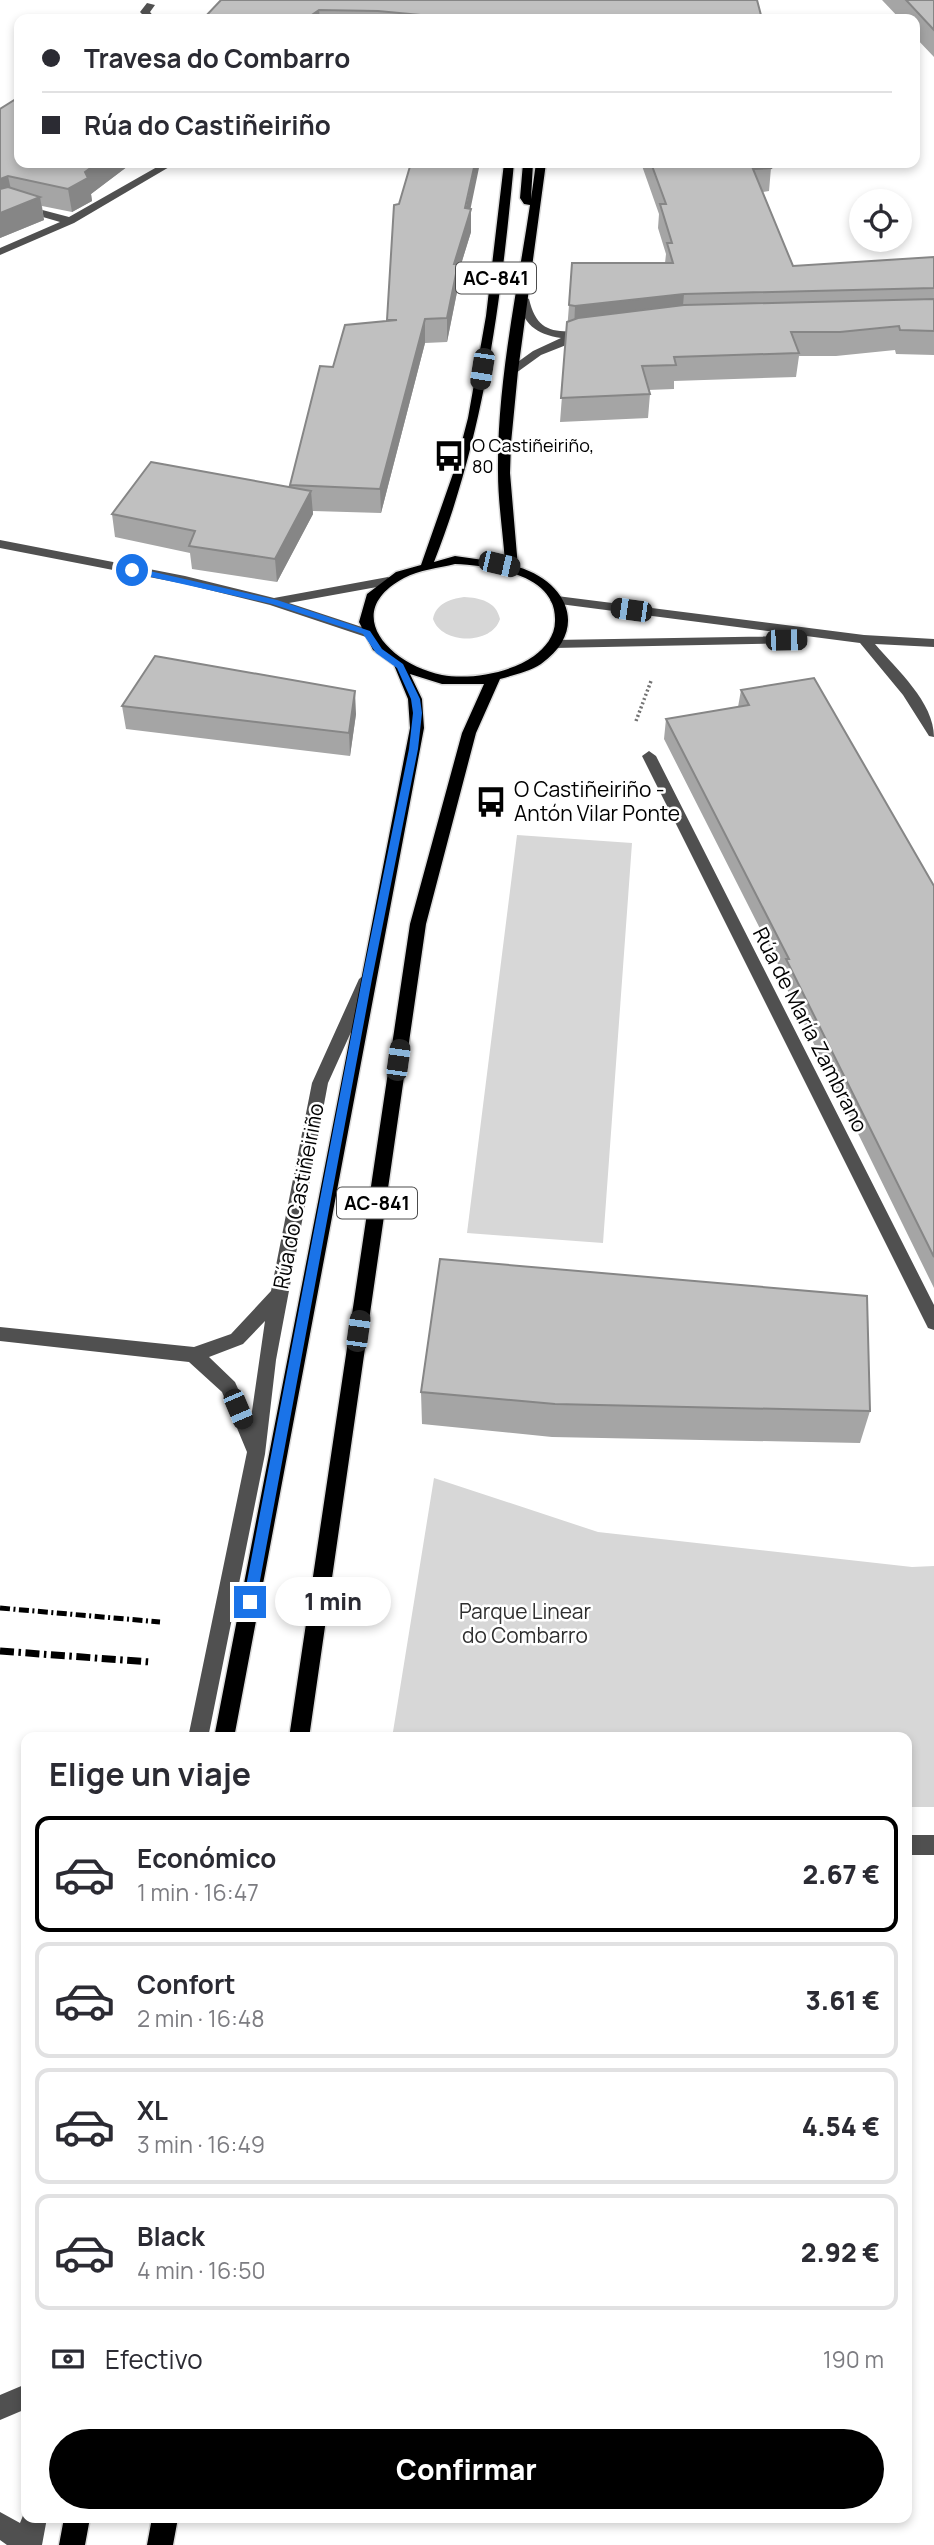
<!DOCTYPE html>
<html lang="es">
<meta charset="utf-8">
<style>
:root{--surface:#fff;--page:#f2f2f3;--text:#2b2b33;--muted:#7c7c81;--line:#e1e1e2;--accent:#000}
body{margin:0;font-family:Manrope,sans-serif;background:var(--page);color:var(--text);height:100vh;display:flex;flex-direction:column;font-size:26px;white-space:nowrap}
*{box-sizing:border-box;margin:0}
p{font-size:23px;color:var(--muted)}
.icon{flex:none;width:38px;height:38px;fill:none;stroke:currentColor;stroke-width:2;stroke-linecap:round;stroke-linejoin:round}
.map{position:relative;flex:1;overflow:hidden}
.details{position:absolute;left:21px;top:1732px;width:891px;height:791px;display:flex;flex-direction:column;background:var(--surface);border-radius:14px;box-shadow:0 4px 10px #0003}
.details>*{flex:none}
.top-card{position:absolute;left:14px;top:14px;width:906px;height:154px;border-radius:14px;box-shadow:0 4px 10px #0003;display:grid;align-content:center;height:154px;padding:0 28px;background:var(--surface)}
.tools{position:absolute;left:849px;top:189px;display:grid;gap:14px}
.tools a{display:grid;place-items:center;width:63px;height:63px;border-radius:50%;background:var(--surface);box-shadow:0 4px 10px #0003;font-size:35px}
.end{position:absolute;width:32px;height:32px;margin:-16px;border:9px solid #1a73e8;background:#fff;box-shadow:0 0 0 4px #fff}
.from{border-radius:50%}
.bubble{position:absolute;height:49px;border-radius:24px;background:var(--surface);box-shadow:0 4px 10px #0003;font-size:23px;font-weight:800;line-height:49px;text-align:center}
.car{position:absolute;width:21px;height:42px;margin:-21px -10px;border-radius:9px;box-shadow:0 0 5px 2px #0007;background:linear-gradient(#222 24%,#8ab4d8 0 40%,#222 0 76%,#8ab4d8 0 86%,#222 0)}
.top-card b{display:flex;align-items:center;gap:24px;height:66px;font-size:26px}
.top-card b+b{border-top:2px solid var(--line)}
.top-card i{width:18px;height:18px;background:var(--text)}
ul{padding:0;list-style:none}
li{display:flex;align-items:center;gap:21px;height:116px;margin:0 14px 10px;padding:0 14px;border:4px solid var(--line);border-radius:14px}
li div{flex:1}
li b{display:block;font-size:26px}
li em{font-style:normal;font-weight:800}
li.selected{border-color:var(--accent)}
li>.icon{width:63px;height:63px;stroke-width:1.5}
h2{padding:0 28px;font-size:32px;line-height:84px}
.pay{display:flex;align-items:center;gap:18px;height:77px;padding:0 28px;font-size:26px}
.pay p{margin-inline-start:auto}
.button{display:flex;gap:14px;margin-top:auto;padding:14px 28px}
.button a{flex:1;height:80px;border-radius:42px;background:var(--accent);color:#fff;font-size:28px;font-weight:800;line-height:80px;text-align:center}
.map>svg:first-child{display:block}
.green{fill:#d7d7d7}
.lines{fill:none;stroke-linecap:round;stroke-linejoin:round}
.major-casing{stroke:#dbdbdb;stroke-width:3}
.path{stroke:#727272;stroke-width:3.5;stroke-dasharray:2 2.5;stroke-linecap:butt}
.minor{fill:#505050;fill-rule:evenodd}
.major{fill:#000;fill-rule:evenodd}
.rail-far1{stroke:#000;stroke-width:5;stroke-dasharray:10 3.5 2 3.5;stroke-linecap:butt}
.rail{stroke:#000;stroke-width:7;stroke-dasharray:14 4.5 2.5 4.5;stroke-linecap:butt}
.wall{fill:#a5a5a5}
.shaded-wall{fill:#868686}
.building{fill:#c0c0c0;stroke:#868686;stroke-width:2}
.route{fill:#1a73e8}
.labels{text-anchor:middle;stroke-width:5;stroke-linejoin:round;paint-order:stroke}
.far-poi-label{font-size:18px;fill:#000;stroke:#fff;text-anchor:start}
.shield{fill:#fff;stroke:#4c4c4c;stroke-width:2}
.shield-label{font-size:19px;font-weight:bold;fill:#000}
.poi-label{font-size:21px;fill:#000;stroke:#fff;text-anchor:start}
.street-label{font-size:21px;fill:#000;stroke:#fff}
.park-label{font-size:21px;fill:#2e2e2e;stroke:#fff}
</style>
<div class="map">
<svg width="934" height="2545" viewBox="0 0 934 2545">
<rect width="100%" height="100%" fill="#fff"/>
<path class="green" d="M 464,597 C 480,598 496,601 500,619 C 492,645 442,645 433,619 C 436,604 449,599 464,597 Z
M 517,835 L 632,843 L 603,1243 L 467,1233 Z
M 434,1478 L 598,1532 L 912,1567 L 934,1566 L 934,1807 L 907,1807 L 906,1738 L 392,1738 Z"/>
<g class="lines">
<defs>
<path id="major" d="M 504,163 L 514,163 C 501,300 485,433 434,562 L 455,556 L 505,563 C 503,533 498,502 498,472 C 497,383 517,292 530,205 L 524,204 L 520,198 L 523,163 L 533,163 L 531,199 L 536,163 L 546,163 L 518,371 L 511,443 L 510,473 L 518,567 C 568,582 589,630 541,664 C 529,672 513,675 500,679 L 476,733 L 426,924 L 309,1738 L 289,1738 L 410,924 L 462,733 L 484,684 L 442,684 L 410,674 L 422,699 L 424,728 L 234,1738 L 214,1738 L 410,728 L 408,699 L 394,665 L 373,650 L 359,622 L 367,594 L 396,572 L 421,565 L 455,468 L 468,418 L 486,316 ZM 455,564 C 490,566 557,573 555,621 C 555,636 545,648 534,656 C 510,673 470,680 442,675 C 391,665 339,613 404,578 C 419,570 439,568 455,564 Z
M 64,2518 L 90,2518 L 85,2545 L 59,2545 Z
M 152,2518 L 178,2518 L 173,2545 L 147,2545 Z"/>
</defs>
<use href="#major" class="major-casing"/>
<path class="path" d="M 636,721 L 651,681"/>
<path class="minor" d="M 147,3 L 155,5 L 150,12 L 156,19 L 147,19 L 140,12 Z
M 164,163 L 176,163 L 74,223 L 0,255 L 0,248 L 60,222 L 12,208 L 0,212 L 0,206 L 12,202 L 69,217 Z
M 523,296 L 529,299 C 536,328 549,333 578,331 C 585,331 588,330 594,334 L 541,355 L 516,373 L 508,373 L 508,369 L 533,351 L 561,338 C 535,334 524,324 517,299 Z
M 0,540 L 185,576 L 274,598 L 388,577 L 394,581 L 388,585 L 289,603 L 371,630 L 371,636 L 366,637 L 270,605 L 185,584 L 0,548 Z
M 557,596 L 864,635 L 934,639 L 934,647 L 875,644 C 897,670 934,702 934,737 L 929,736 L 903,695 L 860,643 L 552,603 L 550,600 Z
M 794,636 L 799,637 L 799,643 L 554,648 L 547,644 L 554,640 Z
M 649,751 L 656,756 L 934,1305 L 934,1330 L 928,1328 L 642,756 Z
M 367,973 L 375,979 L 328,1083 L 276,1360 L 265,1454 L 208,1738 L 188,1738 L 247,1452 L 222,1392 L 189,1362 L 0,1341 L 0,1327 L 194,1347 L 231,1334 L 271,1291 L 312,1083 L 359,979 ZM 265,1321 L 251,1418 L 235,1382 L 209,1357 L 243,1344 Z
M 906,1835 L 934,1835 L 934,1855 L 906,1855 Z
M 26,2384 L 26,2409 L 0,2420 L 0,2395 Z
M 26,2508 L 26,2518 L 47,2518 L 42,2545 L 7,2545 L 0,2540 L 0,2512 L 20,2523 Z"/>
<use href="#major" class="major"/>
<path class="rail-far1" d="M 0,1608 L 160,1622"/>
<path class="rail" d="M 0,1651 L 150,1662"/>
</g>
<path class="wall" d="M 221,0 L 762,19 L 203,19 Z
M 882,0 L 934,0 L 934,57 L 915,37 L 915,19 L 900,19 Z
M 0,109 L 19,163 L 132,163 L 91,194 L 92,201 L 72,212 L 42,206 L 44,220 L 0,238 Z
M 641,163 L 769,163 L 771,168 L 769,191 L 763,192 L 793,266 L 934,257 L 934,355 L 896,354 L 895,350 L 836,356 L 799,356 L 796,377 L 674,381 L 674,389 L 648,390 L 650,394 L 648,418 L 560,422 L 569,305 L 665,263 L 666,254 L 658,228 L 659,214 Z
M 399,204 L 471,209 L 471,232 L 458,274 L 458,287 L 447,342 L 425,343 L 381,513 L 313,511 L 313,514 L 277,582 L 192,569 L 190,553 L 115,537 L 112,514 L 290,487 L 333,367 L 387,321 Z
M 741,690 L 934,886 L 934,1288 L 782,979 L 783,974 L 664,739 L 666,719 L 738,707 Z
M 122,706 L 356,714 L 350,756 L 126,729 Z
M 421,1392 L 870,1411 L 860,1443 L 552,1437 L 422,1424 Z"/>
<path class="shaded-wall" d="M 319,10 L 320,19 L 306,19 Z
M 97,163 L 132,163 L 91,194 L 92,201 L 72,212 L 68,189 L 85,172 Z
M 475,163 L 480,163 L 469,216 L 471,209 L 471,232 L 458,274 L 458,287 L 447,342 L 447,318 L 454,264 Z
M 8,176 L 13,199 L 0,203 L 0,179 Z
M 40,197 L 44,220 L 0,238 L 0,213 Z
M 684,294 L 682,317 L 574,330 L 575,306 Z
M 425,319 L 425,343 L 381,513 L 380,489 Z
M 311,491 L 313,514 L 277,582 L 275,559 Z
M 355,691 L 356,714 L 350,756 L 349,733 Z"/>
<path class="building" d="M 221,0 L 757,0 L 762,19 L 442,19 L 443,17 L 378,11 L 319,10 L 306,19 L 203,19 Z
M 906,0 L 934,0 L 934,30 Z
M 19,97 L 19,163 L 97,163 L 85,172 L 88,178 L 68,189 L 8,176 L 0,179 L 0,109 Z
M 411,163 L 475,163 L 465,208 L 471,209 L 454,264 L 458,264 L 447,318 L 425,319 L 380,489 L 290,485 L 320,366 L 333,367 L 345,325 L 397,320 L 387,320 L 394,205 L 399,204 Z
M 651,163 L 769,163 L 771,168 L 753,169 L 793,266 L 934,257 L 934,288 L 684,294 L 575,306 L 569,305 L 572,263 L 673,263 L 667,243 L 672,243 L 660,204 L 666,204 Z
M 8,187 L 40,197 L 0,213 L 0,189 Z
M 934,299 L 934,331 L 900,330 L 899,326 L 840,332 L 791,332 L 799,353 L 674,357 L 676,365 L 642,366 L 650,394 L 561,398 L 567,322 L 578,318 L 684,305 Z
M 151,462 L 311,491 L 275,559 L 189,546 L 195,531 L 112,514 Z
M 155,656 L 355,691 L 349,733 L 122,706 Z
M 814,678 L 934,886 L 934,1257 L 786,959 L 789,959 L 666,719 L 749,705 L 741,690 Z
M 440,1259 L 867,1296 L 870,1411 L 555,1404 L 421,1392 Z"/>
<path class="route" d="M 132,567 L 277,600 L 370,631 L 382,649 L 403,664 L 420,699 L 422,713 L 418,749 L 372,979 L 256,1602 L 250,1608 L 243,1602 L 362,979 L 409,749 L 413,713 L 411,699 L 397,668 L 376,653 L 363,634 L 272,604 L 129,572 Z"/>
<defs>
<symbol id="bus-bare" viewBox="-9 -9 18 18"><path d="M-5-6H5V4H4V6H2V4H-2V6H-4V4H-5ZM-3.5-4V0h7V-4ZM-3.5 1.2v1.5H-2V1.2ZM2 1.2v1.5H3.5V1.2Z" fill="#000" stroke="#fff" stroke-width="2.5" paint-order="stroke"/></symbol>
</defs>
<g fill-rule="evenodd">
<use href="#bus-bare" x="427" y="434" width="44" height="44"/>
<use href="#bus-bare" x="469" y="780" width="44" height="44"/>
</g>
<g class="labels">
<g class="far-poi-label">
<text x="472" y="452">O Castiñeiriño,<tspan x="472" dy="21">80</tspan></text>
</g>
<g class="shield">
<rect x="456" y="262.5" width="80" height="31" rx="5"/>
<rect x="337" y="1187.5" width="80" height="31" rx="5"/>
</g>
<g class="shield-label">
<text x="496" y="285">AC-841</text>
<text x="377" y="1210">AC-841</text>
</g>
<g class="poi-label">
<text x="514" y="797">O Castiñeiriño -<tspan x="514" dy="24">Antón Vilar Ponte</tspan></text>
</g>
<g class="street-label">
<text transform="translate(810 1030) rotate(63)" y="7">Rúa de María Zambrano</text>
<text transform="translate(299 1196) rotate(-79)" y="7">Rúa do Castiñeiriño</text>
</g>
<g class="park-label">
<text x="525" y="1619">Parque Linear<tspan x="525" dy="24">do Combarro</tspan></text>
</g>
</g>
</svg>
<div class="tools">
<a><svg class="icon" aria-label="locate" viewBox="0 0 24 24"><circle cx="12" cy="12" r="6"/><path d="M12 2v4M12 18v4M2 12h4M18 12h4"/></svg></a>
</div>
<i class="end from" style="left:132px;top:570px"></i>
<i class="end" style="left:250px;top:1602px"></i>
<div class="bubble" style="left:275px;top:1577px;width:116px">1 min</div>
<i class="car" style="left:482px;top:369px;rotate:189deg"></i>
<i class="car" style="left:499px;top:564px;rotate:103deg"></i>
<i class="car" style="left:631px;top:610px;rotate:278deg"></i>
<i class="car" style="left:786px;top:640px;rotate:89deg"></i>
<i class="car" style="left:398px;top:1060px;rotate:8deg"></i>
<i class="car" style="left:358px;top:1331px;rotate:8deg"></i>
<i class="car" style="left:238px;top:1409px;rotate:157deg"></i>
<div class="top-card">
<b><i class="from"></i>Travesa do Combarro</b>
<b><i></i>Rúa do Castiñeiriño</b>
</div>
<section class="details">
<h2>Elige un viaje</h2>
<ul>
<li class="selected"><svg class="icon" aria-label="car" viewBox="0 0 24 24"><path d="M5 17H2v-5l4-1 3-4h7l3 4 3 1v5h-3M9 17h6M6 11h13"/><circle cx="7" cy="17" r="2"/><circle cx="17" cy="17" r="2"/></svg><div><b>Económico</b><p>1 min · 16:47</p></div><em>2.67 €</em></li>
<li><svg class="icon" aria-label="car" viewBox="0 0 24 24"><path d="M5 17H2v-5l4-1 3-4h7l3 4 3 1v5h-3M9 17h6M6 11h13"/><circle cx="7" cy="17" r="2"/><circle cx="17" cy="17" r="2"/></svg><div><b>Confort</b><p>2 min · 16:48</p></div><em>3.61 €</em></li>
<li><svg class="icon" aria-label="car" viewBox="0 0 24 24"><path d="M5 17H2v-5l4-1 3-4h7l3 4 3 1v5h-3M9 17h6M6 11h13"/><circle cx="7" cy="17" r="2"/><circle cx="17" cy="17" r="2"/></svg><div><b>XL</b><p>3 min · 16:49</p></div><em>4.54 €</em></li>
<li><svg class="icon" aria-label="car" viewBox="0 0 24 24"><path d="M5 17H2v-5l4-1 3-4h7l3 4 3 1v5h-3M9 17h6M6 11h13"/><circle cx="7" cy="17" r="2"/><circle cx="17" cy="17" r="2"/></svg><div><b>Black</b><p>4 min · 16:50</p></div><em>2.92 €</em></li>
</ul>
<div class="pay"><svg class="icon" aria-label="cash" viewBox="0 0 24 24"><path d="M3 7h18v10H3z"/><circle cx="12" cy="12" r="2"/></svg>Efectivo<p>190 m</p></div>
<div class="button"><a>Confirmar</a></div>
</section>
</div>
